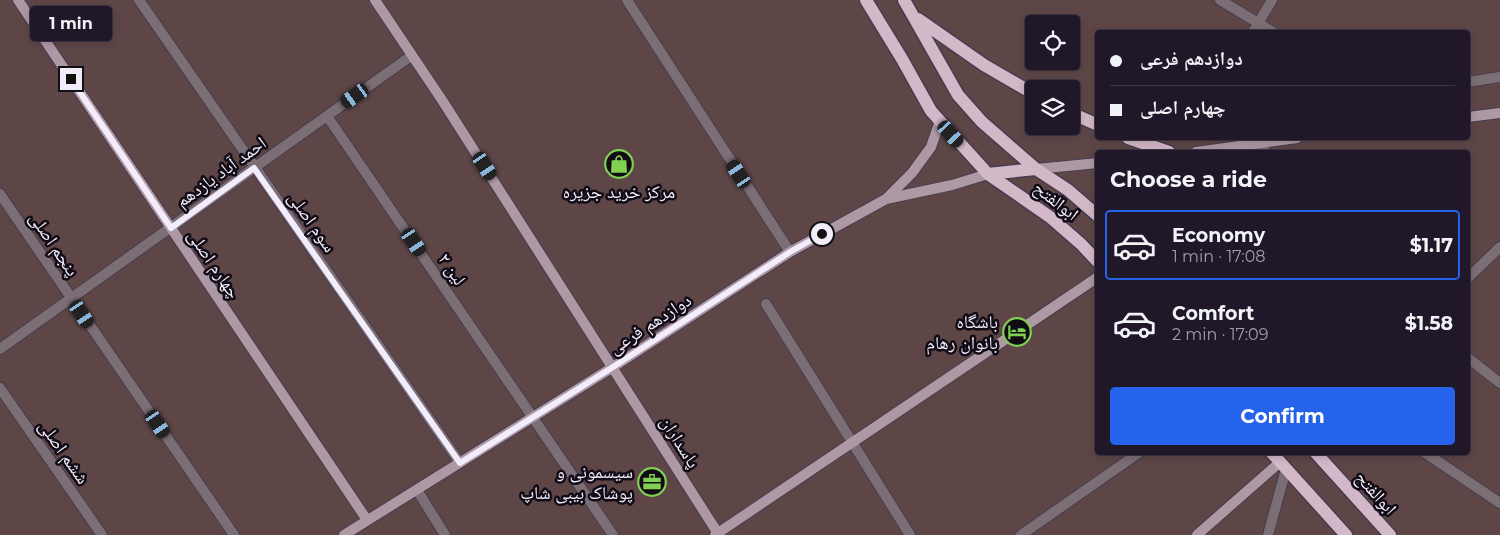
<!DOCTYPE html>
<meta charset="utf-8">
<style>
:root{--surface:#201728;--page:#282030;--text:#f1f3f6;--muted:#a29fa8;--line:#3d3645;--accent:#2563eb}
body{margin:0;font-family:Montserrat,"Noto Naskh Arabic",sans-serif;background:var(--page);color:var(--text);height:100vh;display:flex;flex-direction:column;font-size:19px;white-space:nowrap}
*{box-sizing:border-box;margin:0}
p{font-size:16px;color:var(--muted)}
.icon{flex:none;width:28px;height:28px;fill:none;stroke:currentColor;stroke-width:2;stroke-linecap:round;stroke-linejoin:round}
.map{position:relative;flex:1;overflow:hidden}
.panel{position:absolute;left:1095px;top:150px;width:375px;height:305px;display:flex;flex-direction:column;background:var(--surface);border-radius:5px;box-shadow:0 2px 8px #0003,0 0 0 1px var(--line)}
.panel>*{flex:none}
.banner{position:absolute;left:1095px;top:30px;width:375px;height:110px;border-radius:5px;box-shadow:0 2px 8px #0003,0 0 0 1px var(--line);display:grid;align-content:center;height:110px;padding:0 15px;background:var(--surface)}
.controls{position:absolute;left:1025px;top:15px;display:grid;gap:10px}
.controls a{display:grid;place-items:center;width:55px;height:55px;border-radius:5px;background:var(--surface);box-shadow:0 2px 8px #0003,0 0 0 1px var(--line);font-size:25px}
.end{position:absolute;width:22px;height:22px;margin:-11px;border:6px solid #f3ecfb;background:#111;box-shadow:0 0 0 2px #111}
.from{border-radius:50%}
.bubble{position:absolute;height:35px;border-radius:5px;background:var(--surface);box-shadow:0 2px 8px #0003,0 0 0 1px var(--line);font-size:16px;font-weight:700;line-height:35px;text-align:center}
.car{position:absolute;width:15px;height:30px;margin:-15px -8px;border-radius:6px;box-shadow:0 0 4px 1px #0007;background:linear-gradient(#222 24%,#8ab4d8 0 40%,#222 0 76%,#8ab4d8 0 86%,#222 0)}
.banner b{display:flex;align-items:center;gap:18px;height:48px;font-size:19px}
.banner b+b{border-top:1px solid var(--line)}
.banner i{width:12px;height:12px;background:var(--text)}
ul{padding:0;list-style:none}
li{display:flex;align-items:center;gap:15px;height:70px;margin:0 10px 8px;padding:0 5px;border:2px solid transparent;border-radius:5px}
li div{flex:1}
li b{display:block;font-size:19px}
li em{font-style:normal;font-weight:700}
li.current{border-color:var(--accent)}
li>.icon{width:45px;height:45px;stroke-width:1.5}
h2{padding:0 15px;font-size:22px;line-height:60px}
.primary-button{display:flex;gap:10px;margin-top:auto;padding:10px 15px}
.primary-button a{flex:1;height:58px;border-radius:5px;background:var(--accent);color:#fff;font-size:20px;font-weight:700;line-height:58px;text-align:center}
.map>svg:first-child{display:block}
.green{fill:#5e4647;fill-rule:evenodd}
.lines{fill:none;stroke-linecap:round;stroke-linejoin:round}
.lane-casing{stroke:#463c51;stroke-width:12}
.street-casing{stroke:#463c51;stroke-width:12}
.secondary-casing{stroke:#463c51;stroke-width:12}
.primary-casing{stroke:#463c51;stroke-width:15}
.lane{stroke:#7b6e75;stroke-width:10}
.street{stroke:#7b6e75;stroke-width:10}
.secondary{stroke:#ad98a4;stroke-width:10}
.primary{stroke:#d3b8c8;stroke-width:12}
.route{stroke:#f3ecfb;stroke-width:6}
.labels{text-anchor:middle;stroke-width:5;stroke-linejoin:round;paint-order:stroke}
.street-label{font-size:18px;fill:#f3ecfb;stroke:#100b15}
.poi-label{font-size:18px;fill:#f3ecfb;stroke:#100b15;text-anchor:end}
</style>
<div class="map">
<svg width="1500" height="535" viewBox="0 0 1500 535">
<rect width="100%" height="100%" fill="#2a1f35"/>
<path class="green" d="M 0,0 L 1500,0 L 1500,535 L 0,535 ZM 1034,24 L 1071,24 L 1071,61 L 1034,61 ZM 1098,32 L 1468,32 L 1468,138 L 1098,138 ZM 1034,89 L 1071,89 L 1071,126 L 1034,126 ZM 1098,152 L 1468,152 L 1468,452 L 1098,452 Z"/>
<g class="lines">
<defs>
<path id="lane" d="M 627,0 L 790,252
M 1257,142 L 1266,152
M 1021,535 L 1140,452
M 1268,535 L 1286,469"/>
<path id="street" d="M 139,0 L 460,463
M 1220,0 L 1273,32
M 1253,32 L 1272,0
M 1468,82 L 1500,77
M 327,116 L 613,535
M 0,194 L 234,535
M 1468,278 L 1500,247
M 766,304 L 910,535
M 0,349 L 411,56
M 1468,358 L 1500,383
M 0,388 L 102,535
M 1424,452 L 1500,503
M 417,490 L 445,535"/>
<path id="secondary" d="M 18,0 L 367,520
M 375,0 L 442,100 L 719,535
M 1468,117 L 1500,113
M 1196,152 L 1297,138
M 1036,169 L 1098,163
M 886,199 L 912,173 L 931,147 L 940,121
M 344,535 L 613,367 L 790,252 L 886,199 L 952,185 L 988,174
M 715,535 L 1098,277
M 1197,535 L 1280,462"/>
<path id="primary" d="M 866,0 L 902,59 L 931,111 L 988,174 L 1050,217 L 1081,244 L 1098,262
M 904,0 L 958,95 L 982,122 L 1036,169 L 1068,190 L 1098,216
M 918,19 L 984,65 L 1034,94
M 1071,113 L 1098,125
M 1128,138 L 1169,152
M 988,174 L 1036,169
M 1271,452 L 1346,535
M 1315,452 L 1390,535"/>
</defs>
<use href="#lane" class="lane-casing"/>
<use href="#street" class="street-casing"/>
<use href="#secondary" class="secondary-casing"/>
<use href="#primary" class="primary-casing"/>
<use href="#lane" class="lane"/>
<use href="#street" class="street"/>
<use href="#secondary" class="secondary"/>
<use href="#primary" class="primary"/>
</g>
<g class="lines">
<path class="route" d="M 71,79 L 171,228 L 254,168 L 460,463 L 613,367 L 790,252 L 822,234"/>
</g>
<defs>
<symbol id="shop-ring" viewBox="-11 -11 22 22"><circle r="9.5" fill="#100b15" stroke="#80d051" stroke-width="1.5"/><path d="M-5-2.5h2.3a2.7 3.5 0 0 1 5.4 0H5L5.5 6h-11ZM-1.5-2.5h3a1.5 2.3 0 0 0-3 0Z" fill="#80d051"/></symbol>
<symbol id="hotel-ring" viewBox="-11 -11 22 22"><circle r="9.5" fill="#100b15" stroke="#80d051" stroke-width="1.5"/><path d="M-6-4.5h1.5V1H6V5H4.5V3h-9V5H-6ZM-4 0a1.8 1.8 0 1 1 3.6 0ZM.5 0V-2.5h3Q6-2.5 6 0Z" fill="#80d051"/></symbol>
<symbol id="office-ring" viewBox="-11 -11 22 22"><circle r="9.5" fill="#100b15" stroke="#80d051" stroke-width="1.5"/><path d="M-6-3h4V-5.5h4V-3h4V5H-6ZM-1-4.5V-3h2v-1.5ZM-6 0V1H6V0Z" fill="#80d051"/></symbol>
</defs>
<g fill-rule="evenodd">
<use href="#shop-ring" x="603" y="148" width="32" height="32"/>
<use href="#hotel-ring" x="1001" y="316" width="32" height="32"/>
<use href="#office-ring" x="636" y="466" width="32" height="32"/>
</g>
<g class="labels">
<g class="street-label">
<text transform="translate(221 172) rotate(-36)" y="6">احمد آباد یازدهم</text>
<text transform="translate(1056 201) rotate(38)" y="6">ابوالفتح</text>
<text transform="translate(312 222) rotate(55)" y="6">سوم اصلی</text>
<text transform="translate(54 244) rotate(56)" y="6">پنجم اصلی</text>
<text transform="translate(214 264) rotate(56)" y="6">چهارم اصلی</text>
<text transform="translate(452 269) rotate(56)" y="6">لین ۲</text>
<text transform="translate(650 324) rotate(-33)" y="6">دوازدهم فرعی</text>
<text transform="translate(680 442) rotate(58)" y="6">پاسداران</text>
<text transform="translate(64 452) rotate(55)" y="6">ششم اصلی</text>
<text transform="translate(1376 493) rotate(48)" y="6">ابوالفتح</text>
</g>
<g class="poi-label">
<text x="619" y="198" text-anchor="middle">مرکز خرید جزیره</text>
<text x="998" y="328">باشگاه<tspan x="998" dy="21">بانوان رهام</tspan></text>
<text x="633" y="478">سیسمونی و<tspan x="633" dy="21">پوشاک بیبی شاپ</tspan></text>
</g>
</g>
</svg>
<div class="controls">
<a><svg class="icon" aria-label="locate" viewBox="0 0 24 24"><circle cx="12" cy="12" r="6"/><path d="M12 2v4M12 18v4M2 12h4M18 12h4"/></svg></a>
<a><svg class="icon" aria-label="layers" viewBox="0 0 24 24"><path d="M12 4l9 5-9 5-9-5zM3 14l9 5 9-5"/></svg></a>
</div>
<i class="end from" style="left:822px;top:234px"></i>
<i class="end" style="left:71px;top:79px"></i>
<div class="bubble" style="left:30px;top:6px;width:82px">1 min</div>
<i class="car" style="left:355px;top:96px;rotate:235deg"></i>
<i class="car" style="left:951px;top:134px;rotate:138deg"></i>
<i class="car" style="left:485px;top:166px;rotate:147deg"></i>
<i class="car" style="left:739px;top:174px;rotate:327deg"></i>
<i class="car" style="left:414px;top:242px;rotate:146deg"></i>
<i class="car" style="left:82px;top:314px;rotate:146deg"></i>
<i class="car" style="left:158px;top:424px;rotate:146deg"></i>
<div class="banner">
<b><i class="from"></i>دوازدهم فرعی</b>
<b><i></i>چهارم اصلی</b>
</div>
<section class="panel">
<h2>Choose a ride</h2>
<ul>
<li class="current"><svg class="icon" aria-label="car" viewBox="0 0 24 24"><path d="M5 17H2v-5l4-1 3-4h7l3 4 3 1v5h-3M9 17h6M6 11h13"/><circle cx="7" cy="17" r="2"/><circle cx="17" cy="17" r="2"/></svg><div><b>Economy</b><p>1 min · 17:08</p></div><em>$1.17</em></li>
<li><svg class="icon" aria-label="car" viewBox="0 0 24 24"><path d="M5 17H2v-5l4-1 3-4h7l3 4 3 1v5h-3M9 17h6M6 11h13"/><circle cx="7" cy="17" r="2"/><circle cx="17" cy="17" r="2"/></svg><div><b>Comfort</b><p>2 min · 17:09</p></div><em>$1.58</em></li>
</ul>
<div class="primary-button"><a>Confirm</a></div>
</section>
</div>
